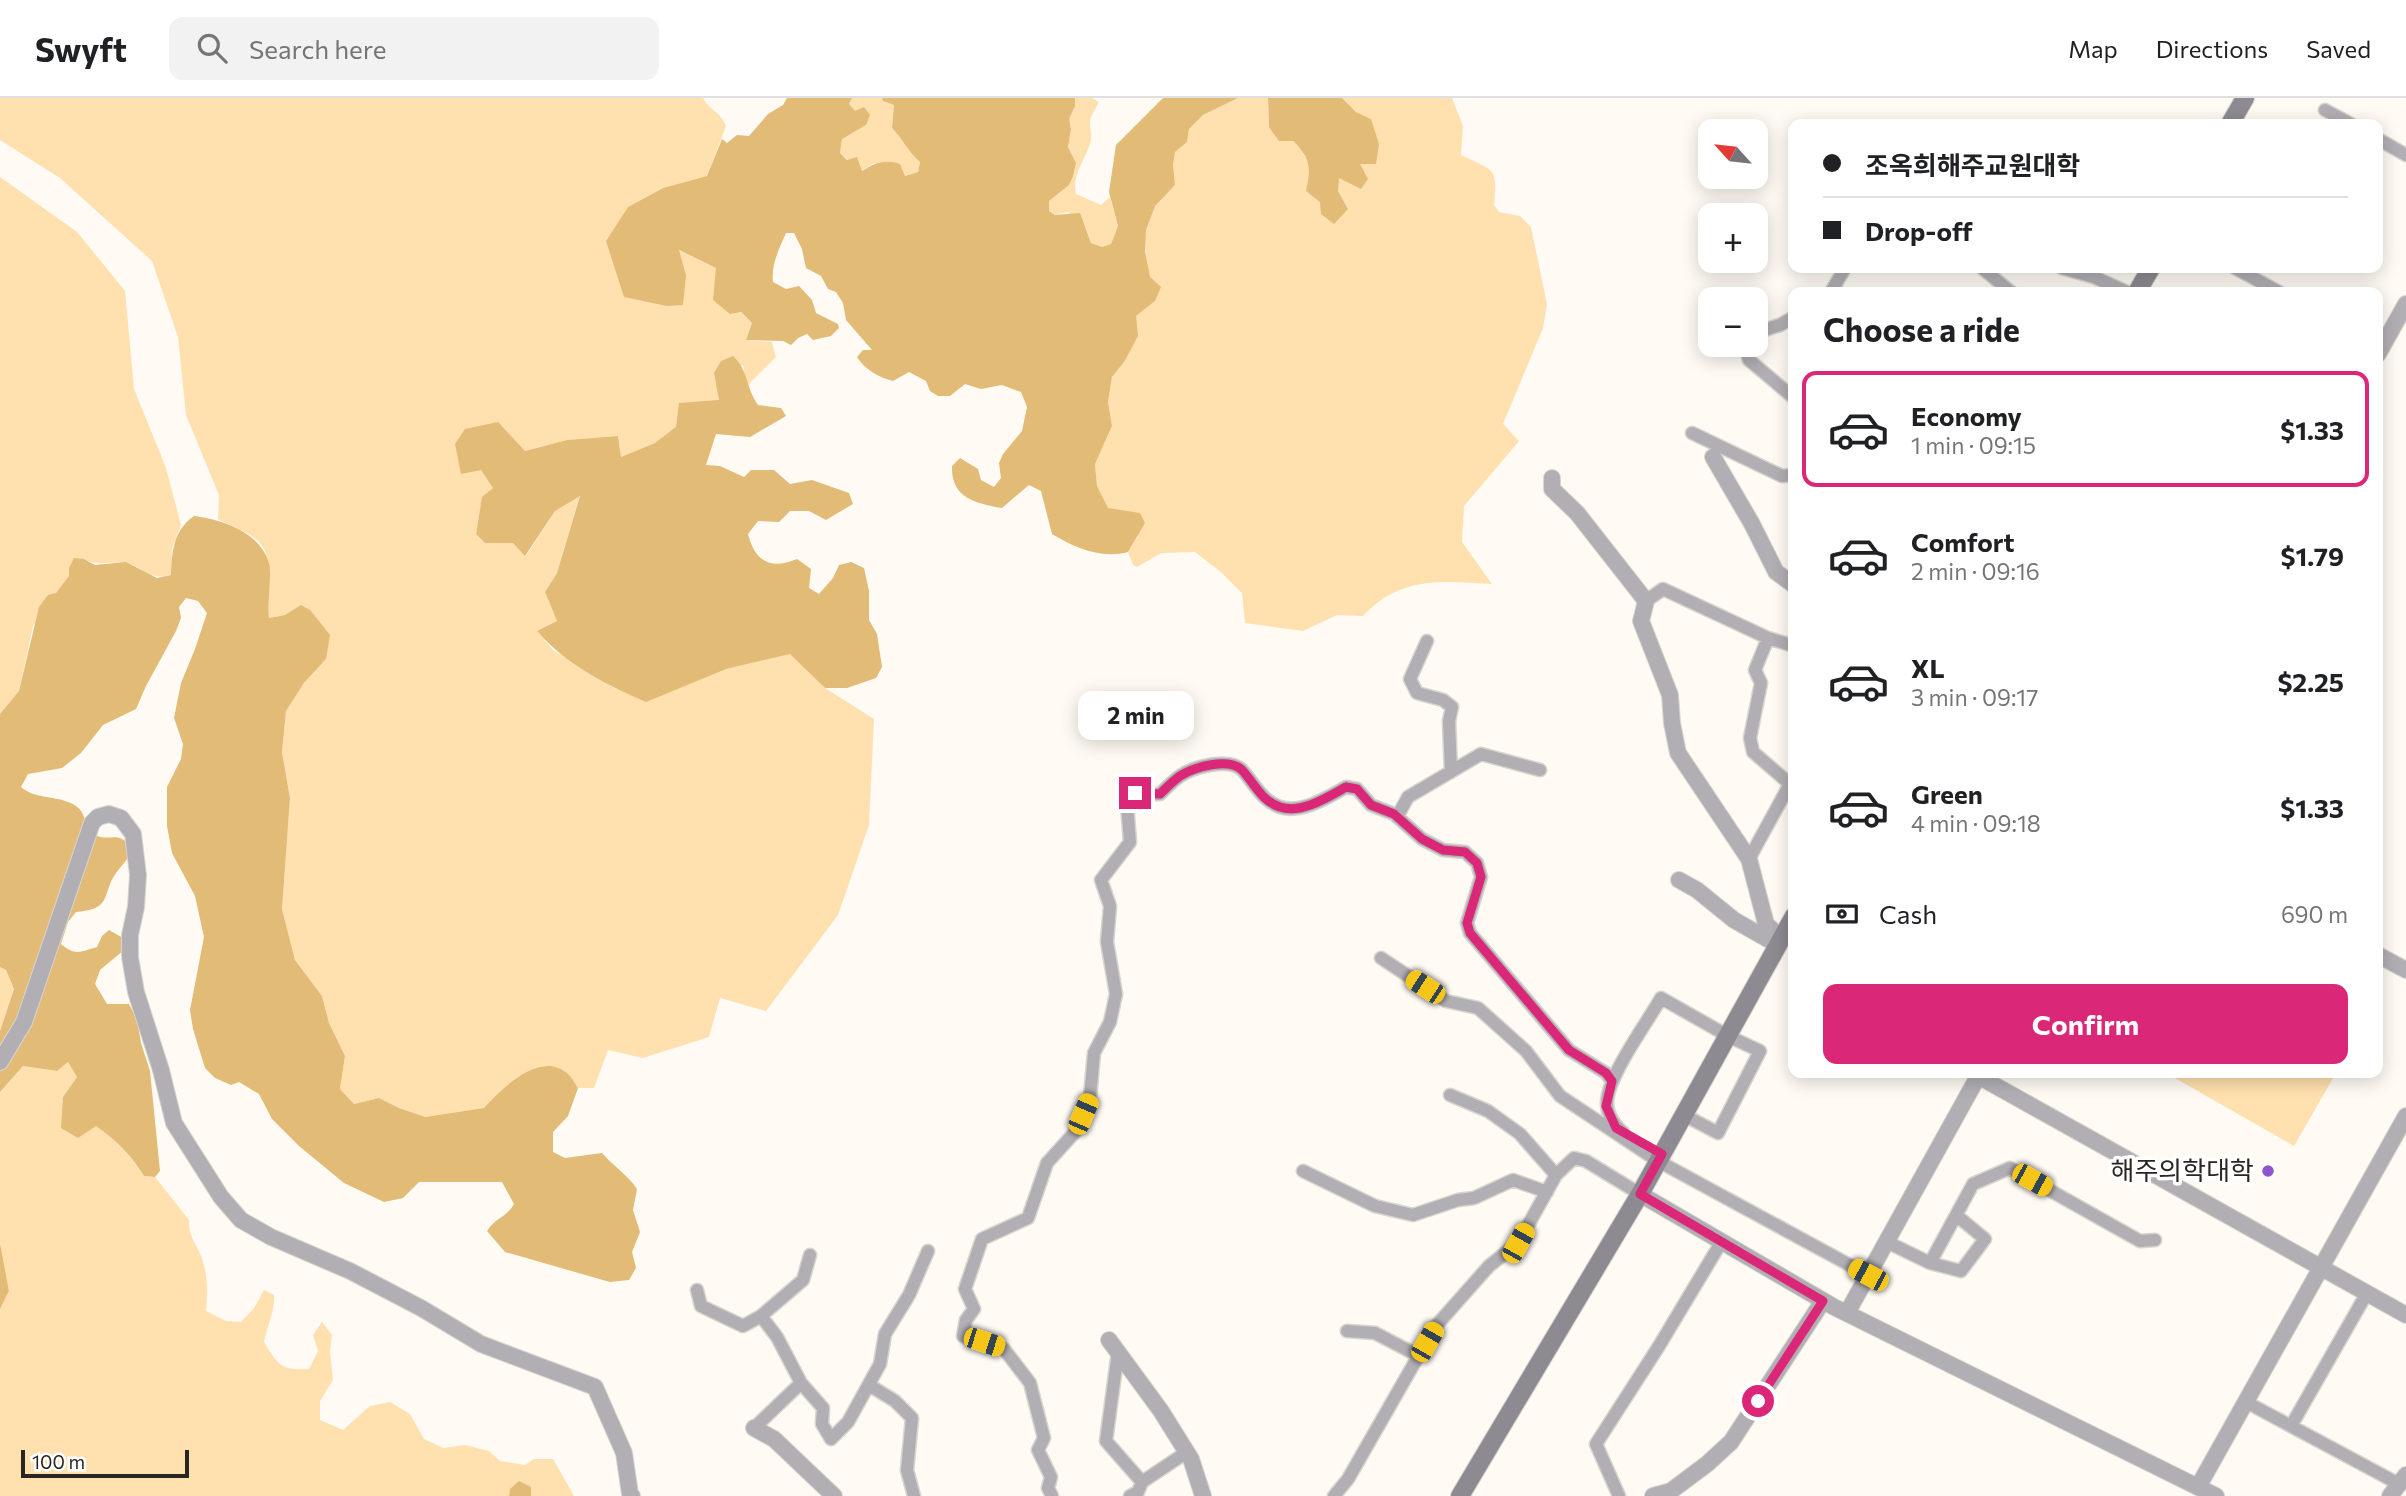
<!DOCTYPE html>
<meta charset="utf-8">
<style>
:root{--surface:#fff;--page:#f2f2f2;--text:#202124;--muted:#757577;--line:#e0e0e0;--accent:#db2777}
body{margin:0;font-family:Commissioner,"Noto Sans KR",sans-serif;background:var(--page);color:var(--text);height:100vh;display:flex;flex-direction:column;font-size:26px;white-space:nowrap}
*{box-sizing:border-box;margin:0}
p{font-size:23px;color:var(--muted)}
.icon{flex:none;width:38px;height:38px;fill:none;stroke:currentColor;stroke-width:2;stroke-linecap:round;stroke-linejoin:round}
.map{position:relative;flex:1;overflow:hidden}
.drawer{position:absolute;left:1788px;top:189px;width:595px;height:791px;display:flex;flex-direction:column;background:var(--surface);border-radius:14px;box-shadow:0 4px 18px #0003}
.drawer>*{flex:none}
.guide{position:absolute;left:1788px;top:21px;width:595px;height:154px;border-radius:14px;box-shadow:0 4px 18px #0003;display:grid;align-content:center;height:154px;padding:0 35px;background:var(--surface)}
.needle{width:46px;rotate:297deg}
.buttons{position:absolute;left:1698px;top:21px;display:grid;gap:14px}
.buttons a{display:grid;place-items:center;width:70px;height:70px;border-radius:14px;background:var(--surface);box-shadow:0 4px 18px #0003;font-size:35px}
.scale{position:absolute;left:21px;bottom:18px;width:168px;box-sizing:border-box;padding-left:7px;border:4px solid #292622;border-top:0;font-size:19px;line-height:24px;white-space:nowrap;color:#292622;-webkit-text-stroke:5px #fff;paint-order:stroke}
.end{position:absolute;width:32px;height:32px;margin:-16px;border:9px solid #db2777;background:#fff;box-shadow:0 0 0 4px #fff}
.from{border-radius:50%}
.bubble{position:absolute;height:49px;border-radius:14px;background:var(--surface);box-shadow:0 4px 18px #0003;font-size:23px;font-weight:700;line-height:49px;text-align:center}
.car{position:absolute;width:21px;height:42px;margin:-21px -10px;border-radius:9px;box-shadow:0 0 5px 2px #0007;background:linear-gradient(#f5c518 24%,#345 0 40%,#f5c518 0 76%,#345 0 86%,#f5c518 0)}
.guide b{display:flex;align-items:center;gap:24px;height:66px;font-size:26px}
.guide b+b{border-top:2px solid var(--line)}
.guide i{width:18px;height:18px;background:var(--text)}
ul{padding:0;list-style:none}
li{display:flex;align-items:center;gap:21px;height:116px;margin:0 14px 10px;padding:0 21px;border:4px solid transparent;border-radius:14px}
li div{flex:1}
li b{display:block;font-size:26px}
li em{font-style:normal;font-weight:700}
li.selected{border-color:var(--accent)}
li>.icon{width:63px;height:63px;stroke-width:1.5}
h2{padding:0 35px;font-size:32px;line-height:84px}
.pay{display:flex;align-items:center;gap:18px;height:77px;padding:0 35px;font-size:26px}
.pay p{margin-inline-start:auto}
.button{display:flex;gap:14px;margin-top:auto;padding:14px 35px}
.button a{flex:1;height:80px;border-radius:14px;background:var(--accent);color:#fff;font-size:28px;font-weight:700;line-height:80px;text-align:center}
header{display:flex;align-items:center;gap:42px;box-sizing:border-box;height:98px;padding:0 35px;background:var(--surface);border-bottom:2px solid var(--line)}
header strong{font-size:33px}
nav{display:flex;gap:38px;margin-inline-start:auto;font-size:24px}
.search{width:490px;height:63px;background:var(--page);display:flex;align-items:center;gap:18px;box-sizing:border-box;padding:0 24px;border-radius:14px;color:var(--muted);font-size:26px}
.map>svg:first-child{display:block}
.green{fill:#ffe0ae}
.forest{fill:#e2bb76}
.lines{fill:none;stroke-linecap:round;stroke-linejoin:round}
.minor-casing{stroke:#d8d5ce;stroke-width:15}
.tertiary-casing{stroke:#d8d5ce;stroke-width:18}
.secondary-casing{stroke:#d8d5ce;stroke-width:20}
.minor{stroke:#b1afb4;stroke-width:12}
.tertiary{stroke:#b1afb4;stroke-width:16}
.secondary{stroke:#8d8a91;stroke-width:18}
.route{stroke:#db2777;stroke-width:9}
.poi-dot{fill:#8f55cc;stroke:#fff;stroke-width:2.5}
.labels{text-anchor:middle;stroke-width:7;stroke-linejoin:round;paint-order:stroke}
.poi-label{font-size:26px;fill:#292622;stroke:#fff;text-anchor:end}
</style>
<header>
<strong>Swyft</strong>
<div class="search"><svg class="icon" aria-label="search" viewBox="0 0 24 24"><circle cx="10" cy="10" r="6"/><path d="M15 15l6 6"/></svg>Search here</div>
<nav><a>Map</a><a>Directions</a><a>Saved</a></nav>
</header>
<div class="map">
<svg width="2406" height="1398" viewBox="0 0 2406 1398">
<rect width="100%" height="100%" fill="#fffbf4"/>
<path class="green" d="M 0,0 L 703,0 C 710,13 720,13 726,28 L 707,78 L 663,90 L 628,109 L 686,177 L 678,152 L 716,170 L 740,214 L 752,225 L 746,242 L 772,244 L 776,259 L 747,288 L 743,267 L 714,275 L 720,302 L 655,345 L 621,359 L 618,338 L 567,342 L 525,353 L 481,372 L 493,390 L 482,400 L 476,436 L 485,445 L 513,445 L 526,458 L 555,413 L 580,397 L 557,475 L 545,494 L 557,523 L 537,533 L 553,552 L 616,591 L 726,571 L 790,555 L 825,590 L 874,621 L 869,727 L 838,817 L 766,913 L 720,900 L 709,939 L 643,960 L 608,952 L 594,990 L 578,990 C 575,986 572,979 568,976 C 541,951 502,990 485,1010 L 424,1019 L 399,1010 L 379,1000 L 354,1006 L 340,991 L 345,958 L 329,925 L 322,898 L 295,862 L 282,811 L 290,700 L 282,654 L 286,613 L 304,585 L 326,561 L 285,517 L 269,520 C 266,497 277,462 258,443 C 249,434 230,428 218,421 L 219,397 L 186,317 L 178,239 L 152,163 L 60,80 L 0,42 Z
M 852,0 L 882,0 L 883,3 L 894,7 L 892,30 C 903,41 908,54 920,64 L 918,74 L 905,78 L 874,65 L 861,73 L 840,55 L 842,41 L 866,27 L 849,6 Z
M 1075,0 L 1092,0 L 1099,4 C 1096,10 1090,18 1090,25 C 1090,31 1092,35 1091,42 C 1087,60 1071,76 1076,96 L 1101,107 L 1110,99 L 1118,128 L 1111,146 L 1102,149 L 1091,145 L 1086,130 L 1068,114 L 1055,117 L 1049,113 L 1049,103 L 1069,87 L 1076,65 L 1068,49 L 1071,31 L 1069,21 L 1075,8 Z
M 1238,0 L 1268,0 L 1269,29 L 1293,43 L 1302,52 L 1311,71 L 1348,111 L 1338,93 L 1338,79 L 1359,66 L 1371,21 L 1356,14 L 1342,0 L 1452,0 L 1463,28 L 1461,57 C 1494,73 1498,69 1494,107 L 1499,114 L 1520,118 L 1531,129 L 1547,206 L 1543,230 L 1503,326 L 1519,343 L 1464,408 L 1462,444 L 1492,486 C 1441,483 1400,478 1363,518 L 1337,517 L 1303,533 L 1245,525 L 1242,495 L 1222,475 L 1195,454 L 1161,455 L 1137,469 L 1133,467 L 1128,454 L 1138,438 L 1108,411 L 1097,388 L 1095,366 L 1112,328 L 1108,304 L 1112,279 L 1124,264 L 1136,218 L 1155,203 C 1148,172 1137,137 1155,108 C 1160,101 1169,94 1175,87 L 1173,67 L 1175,54 L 1187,44 L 1189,31 L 1203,17 Z
M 0,79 L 77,134 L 125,193 L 134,291 L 166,370 L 181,427 L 172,450 L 171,477 C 145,483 143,466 123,465 C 107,463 100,469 84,461 L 56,495 L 33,528 L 19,593 L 0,616 Z
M 0,869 L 6,872 L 14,891 L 0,933 Z
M 68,964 L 77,979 L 63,999 C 92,1024 123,1045 144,1078 L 155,1079 L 189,1122 C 188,1138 196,1145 201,1158 C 208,1176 208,1195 206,1213 L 226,1223 L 241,1224 L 254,1210 L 264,1192 L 274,1197 C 275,1214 267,1227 264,1244 C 278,1267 281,1273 309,1271 L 318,1253 L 313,1237 L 322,1224 L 332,1237 L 330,1253 L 333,1282 L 320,1303 L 320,1322 L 343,1332 L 370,1308 L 390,1304 L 410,1316 L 424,1341 L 443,1350 L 465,1347 L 489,1353 L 500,1363 L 525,1367 L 534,1361 L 553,1361 L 574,1398 L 531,1398 L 531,1389 L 510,1391 L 509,1398 L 0,1398 L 0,1211 L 9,1193 L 0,1145 L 0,994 L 23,968 L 56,973 Z
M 2166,975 L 2336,975 L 2294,1048 Z"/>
<path class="forest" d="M 787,0 L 852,0 L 849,6 L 855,13 L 864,9 L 870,17 L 866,27 L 842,41 L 840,55 L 847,62 L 857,59 L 862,73 C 875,65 884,61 900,66 L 905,78 L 918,74 L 920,64 C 908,54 903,41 892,30 L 894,7 L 883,3 L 882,0 L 1075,0 L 1075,8 L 1069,21 L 1071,31 L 1068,49 L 1076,65 L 1073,78 L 1069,87 L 1049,103 L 1049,113 L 1055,117 L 1080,115 L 1091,145 L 1102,149 L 1111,146 L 1118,128 L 1109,94 L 1116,47 L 1163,0 L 1238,0 L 1203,17 L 1189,31 L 1187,44 L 1175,54 L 1173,67 L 1175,87 L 1155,108 L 1146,132 L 1145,153 L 1150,179 L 1161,189 L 1155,203 L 1136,218 L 1138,238 L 1124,264 L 1112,279 L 1108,304 L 1112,328 L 1095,366 L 1097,388 L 1108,410 L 1140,415 L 1145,425 L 1128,454 C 1101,461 1075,450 1052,436 L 1041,393 L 1029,387 L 1002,410 C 975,405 951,400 952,368 L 960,360 L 978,371 L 981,382 L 994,389 L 1001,380 L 999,365 L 1003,356 L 1022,333 L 1027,309 L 1021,294 L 1002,287 L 981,291 L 965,286 L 950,298 L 938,298 L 930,293 L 926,283 L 909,274 L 893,283 C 880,280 864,271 857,259 L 863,252 L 872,252 L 846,222 L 843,205 L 836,194 L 828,191 L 821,178 L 806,170 L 802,151 L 794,135 L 786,135 C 779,151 771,166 773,184 L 786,191 L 799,188 L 812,202 L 816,215 L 838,226 L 839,230 L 831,238 L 813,242 L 807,236 L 798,240 L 791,247 L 783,243 L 746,242 L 752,225 L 741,214 L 730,216 L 713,202 L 716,170 L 679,152 L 686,177 L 683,207 L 667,208 L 624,199 L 606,143 L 628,109 L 663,90 L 707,78 L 722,41 L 727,45 L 737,37 L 749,38 L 768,16 L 783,7 Z
M 1268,0 L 1342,0 L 1356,14 L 1371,21 L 1379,46 L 1376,66 L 1360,66 L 1368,81 L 1361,91 L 1339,80 L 1338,93 L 1348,111 L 1334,126 L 1321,116 L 1320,104 L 1306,93 C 1311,71 1311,60 1293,43 L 1279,43 L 1269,29 Z
M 733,258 C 749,273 745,288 758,307 L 781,310 L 786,318 L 750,339 L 716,336 L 706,367 L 720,368 L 744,379 L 751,372 L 774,372 L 790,386 L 812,382 L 849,395 L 853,406 L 826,422 L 809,413 L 790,413 L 779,424 L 758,423 L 748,436 C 755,464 771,472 797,461 L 811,471 L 809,490 L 819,496 L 833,480 L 839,467 L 851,464 L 864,470 L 869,493 L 869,522 L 877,536 L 882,569 L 876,580 L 847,590 L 825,590 L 790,556 L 726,571 L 646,604 C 607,587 565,566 537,533 L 557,523 L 545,494 L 557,475 L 580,398 L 555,413 L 525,458 L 513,445 L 485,445 L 476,436 L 482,399 L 493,390 L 481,372 L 461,376 L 455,346 L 465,331 L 498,324 L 525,353 L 567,342 L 618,338 L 621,359 L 655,345 L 676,329 L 679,305 L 719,302 L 714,275 L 721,263 Z
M 194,418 C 223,422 260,434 269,465 C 272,478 267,503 269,520 L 285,517 L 301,507 L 310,512 L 330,537 L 326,561 L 304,585 L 286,613 L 282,654 L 290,700 L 282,811 L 295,862 L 322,898 L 329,925 L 345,958 L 340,991 L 354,1006 L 379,1000 L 399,1010 L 425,1019 L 484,1010 C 502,990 541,951 568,976 C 572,979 575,986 578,990 L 568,1018 L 553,1034 L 553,1054 L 565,1060 L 602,1055 C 614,1069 628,1077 637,1091 L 633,1112 L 640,1134 L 632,1154 L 636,1170 L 629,1182 L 610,1184 L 505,1154 L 487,1133 C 496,1119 506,1120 514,1106 L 502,1084 L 419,1084 L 403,1100 L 384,1104 L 344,1085 L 299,1048 L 272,1021 L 259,996 L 239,984 L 231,987 L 215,980 L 205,970 L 193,931 L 190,912 L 204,839 L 195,798 L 172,755 L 167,728 L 167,689 L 181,661 L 183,646 L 174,620 L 181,585 L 195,551 L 207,515 L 198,503 L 186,500 L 179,509 L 181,520 L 176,533 L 146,588 L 136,611 L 103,627 L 81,655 L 62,670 L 28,676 L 21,689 C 33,700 53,698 68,704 C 87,711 82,722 91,733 C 106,749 119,727 133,753 C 128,761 122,767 116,775 C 101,797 113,811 76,814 L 68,824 L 61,846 C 75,858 80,854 97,849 L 102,838 L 109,832 L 123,840 L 124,852 L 100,872 L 95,886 L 107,906 L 129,906 L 137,921 L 141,945 L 150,973 L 160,1073 L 155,1079 L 144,1078 C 131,1057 116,1042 96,1028 L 78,1040 L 61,1030 L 63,999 L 77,979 L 68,964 L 57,973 L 23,968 L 0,994 L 0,933 L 14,891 L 6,872 L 0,869 L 0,616 L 19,593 L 39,509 L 48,497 L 56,495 L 69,478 L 69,470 L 74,460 L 84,461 L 95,467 L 126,464 L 157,480 L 171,477 C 172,453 173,433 194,418 Z
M 0,1145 L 9,1193 L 0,1211 Z
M 519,1383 L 531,1389 L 531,1398 L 509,1398 L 510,1391 Z"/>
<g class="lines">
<defs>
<path id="minor" d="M 2325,12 L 2351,26
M 2378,41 L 2406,57
M 1982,170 L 2011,194
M 2062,170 L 2094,179 L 2127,194
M 2235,170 L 2279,194
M 1831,194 L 1845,170
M 1755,235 L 1780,227 L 1794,219
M 1745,247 L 1749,262 L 1794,300
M 1692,335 L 1782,378 L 1794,377
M 1646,503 L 1663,491 L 1768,540 L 1794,548
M 1427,543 L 1410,581 L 1417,595 L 1443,602 L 1452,609 L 1449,623 L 1451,674
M 1397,719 L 1408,699 L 1481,656 L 1540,672
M 1749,761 L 1790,686 L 1753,654 L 1750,640 L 1761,585 L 1755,572 L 1768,540
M 1381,860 L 1446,903 L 1478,910 L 1526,953 L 1560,998 L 1658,1063 L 1868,1177
M 1450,997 L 1488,1013 L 1520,1036 L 1556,1077
M 1623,1034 C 1615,1029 1607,1015 1607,1006 C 1606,980 1647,925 1661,900 L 1728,938 L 1760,953 L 1718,1035 L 1684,1017
M 1303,1073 L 1375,1108 L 1413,1117 L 1458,1102 L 1474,1100 L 1513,1082 L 1547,1094
M 1887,1144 L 1930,1165 L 1973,1086 L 2010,1070 L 2140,1143 L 2155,1142
M 1930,1165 L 1961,1173 L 1985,1141 L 1956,1117
M 697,1192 L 701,1208 L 743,1228 L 761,1218 L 803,1182 L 810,1157
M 1347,1233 L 1375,1235 L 1419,1258
M 1118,1254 L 1106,1343 L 1142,1384
M 801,1285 L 823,1310 L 822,1326 L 831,1341 L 848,1324 L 880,1266 L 885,1236 L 909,1197 L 928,1153
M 869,1287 L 895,1303 L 912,1320 L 907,1372 L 914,1398
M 2246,1304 L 2399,1386
M 2291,1328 L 2367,1195
M 754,1330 L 801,1285 L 777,1239 L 761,1218
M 1052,1398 L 1048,1390 L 1051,1379 L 1038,1352 L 1044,1340 L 1030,1285 L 1004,1251 L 963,1238 L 966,1222 L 974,1211 L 965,1191 L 982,1141 L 1028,1120 L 1047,1065 L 1076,1033 L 1090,999 L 1094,955 L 1110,924 L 1116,896 L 1107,844 L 1110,808 L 1101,782 L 1130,744 L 1127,706 L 1135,696 L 1160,696 C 1166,690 1173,683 1180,678 C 1193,669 1229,659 1242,672 C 1255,686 1261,702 1280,709 C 1302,716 1328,699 1346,689 L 1357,691 L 1371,707 L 1394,716 L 1422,741 L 1443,752 L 1465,754 L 1477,765 L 1481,779 L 1467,825 L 1470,835 L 1569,952 L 1606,975 L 1612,983
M 1130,1398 L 1138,1394 L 1142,1384 L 1187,1354
M 1334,1398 L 1348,1381 L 1435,1229 L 1489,1168 L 1518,1145 L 1556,1077 L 1574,1060 L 1586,1063 L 1640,1096
M 1619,1398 L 1596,1346 L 1659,1248 L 1722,1143"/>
<path id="tertiary" d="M 2378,256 L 2406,206
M 1713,359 L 1752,426 L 1776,474 L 1794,487
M 1552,380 L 1552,391 L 1577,415 L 1646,503 L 1641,523 L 1670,597 L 1672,625 L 1678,655 L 1749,761 L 1766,826 L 1781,840
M 1679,782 L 1697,792 L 1734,822 L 1778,847
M 2378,857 L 2406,872
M 0,964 L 24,924 L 92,725 L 98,719 L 109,716 L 121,720 L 133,736 L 138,777 L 136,809 L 130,837 L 130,859 L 136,894 L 161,972 L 174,1025 L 221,1099 L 241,1122 L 271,1139 L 350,1173 L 421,1210 L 481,1246 L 595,1289 L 624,1355 L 630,1396 L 632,1398
M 1978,978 L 2406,1217
M 1640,1096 L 1834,1209 L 2216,1398
M 1847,1215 L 1980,975
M 1109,1242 L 1161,1313 L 1191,1361 L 1203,1398
M 754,1330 L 774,1341 L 834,1398
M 2198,1389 L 2406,1018
M 1653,1398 L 1671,1393 L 1707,1366 L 1731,1344 L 1823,1203
M 2390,1398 L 2406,1377"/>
<path id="secondary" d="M 2230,26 L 2245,0
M 2137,194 L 2151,170
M 1460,1398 L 1640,1096 L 1794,818"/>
</defs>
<use href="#minor" class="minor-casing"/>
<use href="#tertiary" class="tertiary-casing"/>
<use href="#secondary" class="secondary-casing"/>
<use href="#minor" class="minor"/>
<use href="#tertiary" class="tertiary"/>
<use href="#secondary" class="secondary"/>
</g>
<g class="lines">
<path class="route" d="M 1135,695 L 1160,696 C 1166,690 1173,683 1180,678 C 1194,669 1229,659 1242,672 C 1255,686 1261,703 1280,709 C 1302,716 1328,699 1346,689 L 1357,691 L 1371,707 L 1394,716 L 1422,741 L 1443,752 L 1465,754 L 1477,765 L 1481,779 L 1467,825 L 1470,835 L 1569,952 L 1606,975 L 1612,983 L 1606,1008 L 1616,1030 L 1662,1056 L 1640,1096 L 1823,1203 L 1758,1303"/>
</g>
<circle class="poi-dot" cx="2268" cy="1073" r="7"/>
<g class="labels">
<g class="poi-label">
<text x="2254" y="1082">해주의학대학</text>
</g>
</g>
</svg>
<div class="buttons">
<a><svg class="needle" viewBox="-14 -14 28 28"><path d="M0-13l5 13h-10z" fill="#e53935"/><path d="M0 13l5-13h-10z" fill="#757577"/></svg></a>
<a>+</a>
<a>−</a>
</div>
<div class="scale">100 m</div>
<i class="end from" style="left:1758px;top:1303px"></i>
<i class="end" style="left:1135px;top:695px"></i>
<div class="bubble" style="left:1078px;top:593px;width:116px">2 min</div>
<i class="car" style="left:1425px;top:889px;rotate:303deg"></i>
<i class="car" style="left:1083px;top:1016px;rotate:23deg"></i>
<i class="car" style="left:2032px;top:1082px;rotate:119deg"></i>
<i class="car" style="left:1518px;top:1145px;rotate:29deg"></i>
<i class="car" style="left:1868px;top:1177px;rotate:298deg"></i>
<i class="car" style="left:984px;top:1244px;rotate:108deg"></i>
<i class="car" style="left:1427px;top:1244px;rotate:30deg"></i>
<div class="guide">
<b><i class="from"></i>조옥희해주교원대학</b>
<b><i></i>Drop-off</b>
</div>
<section class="drawer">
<h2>Choose a ride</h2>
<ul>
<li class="selected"><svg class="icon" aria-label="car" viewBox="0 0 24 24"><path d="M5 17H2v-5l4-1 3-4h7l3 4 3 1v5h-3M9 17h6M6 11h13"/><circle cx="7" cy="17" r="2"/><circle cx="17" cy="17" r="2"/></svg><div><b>Economy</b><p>1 min · 09:15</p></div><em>$1.33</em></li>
<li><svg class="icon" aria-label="car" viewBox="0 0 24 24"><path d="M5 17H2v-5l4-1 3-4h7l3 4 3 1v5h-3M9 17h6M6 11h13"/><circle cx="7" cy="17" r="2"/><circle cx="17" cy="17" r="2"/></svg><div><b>Comfort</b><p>2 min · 09:16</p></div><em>$1.79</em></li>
<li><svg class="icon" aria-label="car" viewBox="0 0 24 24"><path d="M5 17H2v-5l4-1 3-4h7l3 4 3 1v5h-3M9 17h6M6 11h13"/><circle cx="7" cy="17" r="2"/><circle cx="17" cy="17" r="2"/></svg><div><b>XL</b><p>3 min · 09:17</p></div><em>$2.25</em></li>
<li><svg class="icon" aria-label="car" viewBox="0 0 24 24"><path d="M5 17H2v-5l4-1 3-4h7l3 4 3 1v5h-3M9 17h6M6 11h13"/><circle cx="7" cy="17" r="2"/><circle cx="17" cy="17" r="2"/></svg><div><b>Green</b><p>4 min · 09:18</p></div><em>$1.33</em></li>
</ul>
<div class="pay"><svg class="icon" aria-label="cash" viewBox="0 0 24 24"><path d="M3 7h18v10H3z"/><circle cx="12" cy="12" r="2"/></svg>Cash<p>690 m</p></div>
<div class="button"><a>Confirm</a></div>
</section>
</div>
